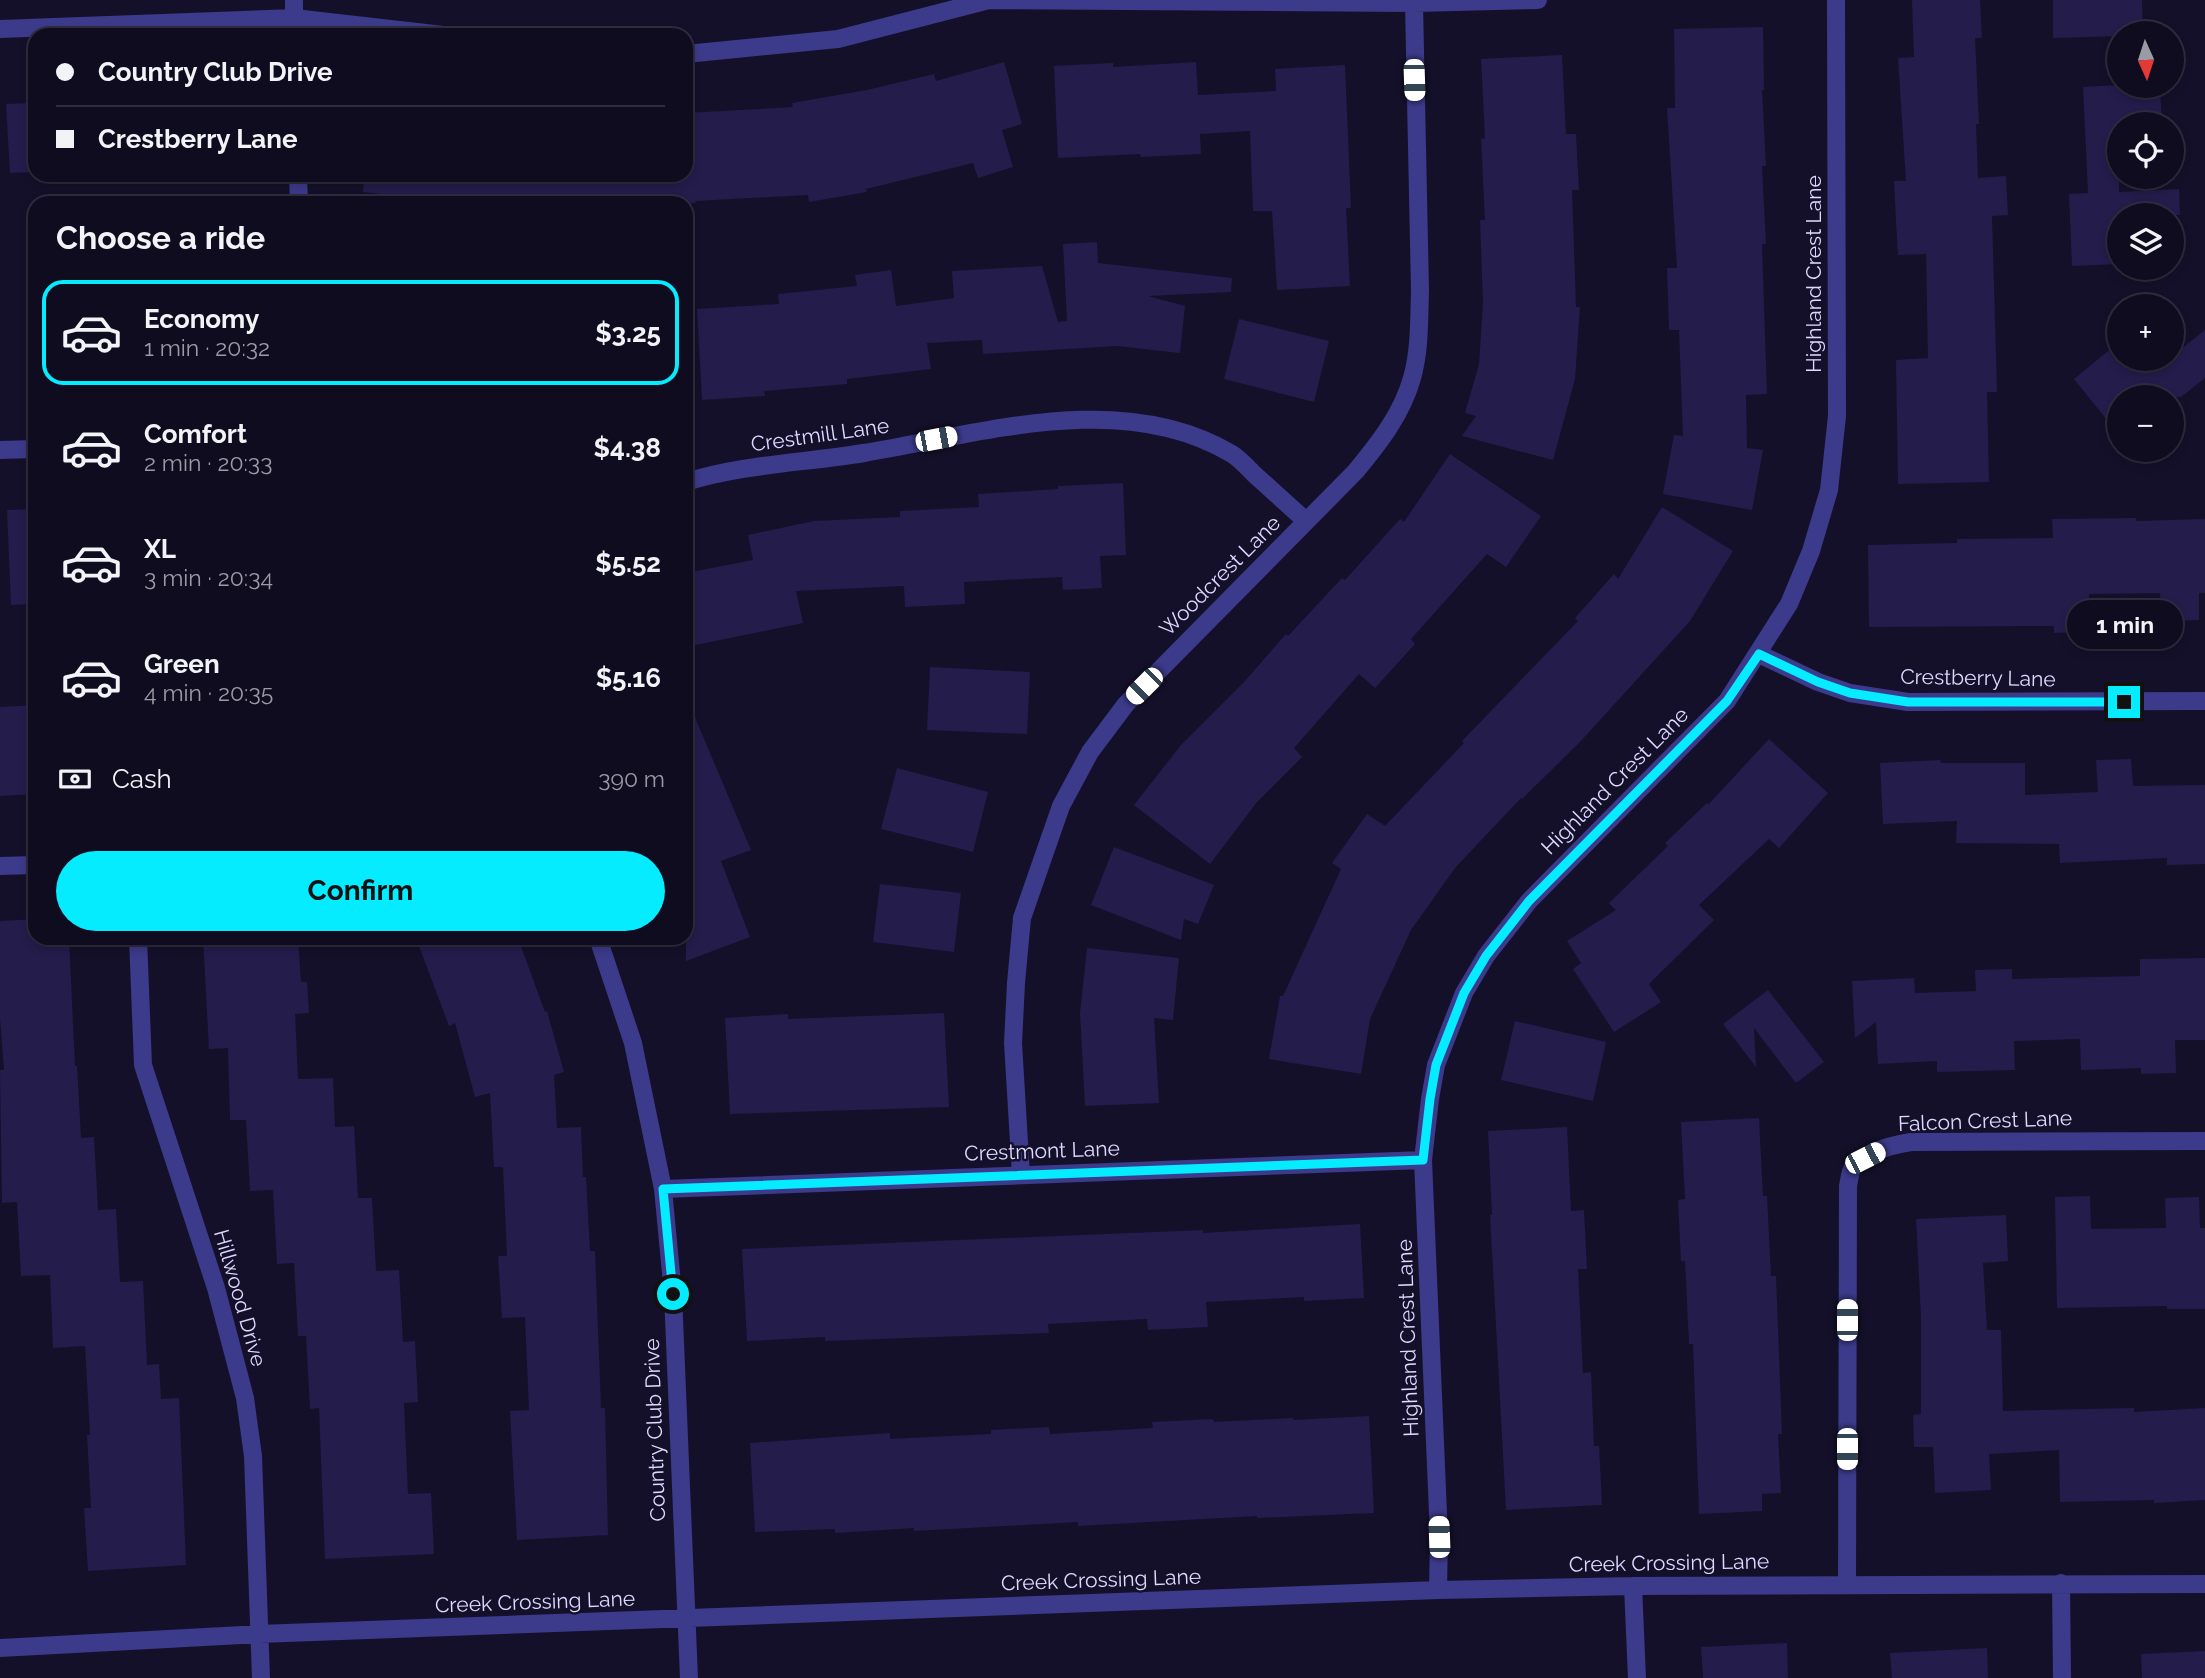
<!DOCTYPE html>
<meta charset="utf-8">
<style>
:root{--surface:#0f0c20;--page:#1d1a2d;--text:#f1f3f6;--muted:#9b9ba5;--line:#2f2c3e;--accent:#05ebff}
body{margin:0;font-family:Raleway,sans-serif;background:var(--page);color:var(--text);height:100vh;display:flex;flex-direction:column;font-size:26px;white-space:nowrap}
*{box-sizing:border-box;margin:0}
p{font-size:23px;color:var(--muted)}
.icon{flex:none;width:38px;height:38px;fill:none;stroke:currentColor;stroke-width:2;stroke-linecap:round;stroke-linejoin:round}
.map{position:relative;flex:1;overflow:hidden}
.details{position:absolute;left:28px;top:196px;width:665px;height:749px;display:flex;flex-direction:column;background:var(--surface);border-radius:21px;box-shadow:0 4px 10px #0003,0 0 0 2px var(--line)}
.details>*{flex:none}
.guide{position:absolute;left:28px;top:28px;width:665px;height:154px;border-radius:21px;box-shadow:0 4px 10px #0003,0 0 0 2px var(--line);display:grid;align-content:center;height:154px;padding:0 28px;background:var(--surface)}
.needle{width:46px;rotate:177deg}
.buttons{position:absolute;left:2107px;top:21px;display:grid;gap:14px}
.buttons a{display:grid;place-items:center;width:77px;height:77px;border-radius:50%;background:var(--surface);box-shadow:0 4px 10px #0003,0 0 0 2px var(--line);font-size:35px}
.end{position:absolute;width:32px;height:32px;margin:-16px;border:9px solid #05ebff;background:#111;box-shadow:0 0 0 4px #111}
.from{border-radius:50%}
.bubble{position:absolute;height:49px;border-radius:24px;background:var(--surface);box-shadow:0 4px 10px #0003,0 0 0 2px var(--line);font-size:23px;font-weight:700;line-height:49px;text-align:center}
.car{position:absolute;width:21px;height:42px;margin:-21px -10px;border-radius:9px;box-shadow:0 0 5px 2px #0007;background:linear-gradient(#fff 24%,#345 0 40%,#fff 0 76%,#345 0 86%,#fff 0)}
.guide b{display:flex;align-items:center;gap:24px;height:66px;font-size:26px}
.guide b+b{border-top:2px solid var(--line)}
.guide i{width:18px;height:18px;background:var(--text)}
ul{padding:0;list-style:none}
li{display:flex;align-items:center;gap:21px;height:105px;margin:0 14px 10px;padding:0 14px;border:4px solid transparent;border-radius:21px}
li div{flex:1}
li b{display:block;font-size:26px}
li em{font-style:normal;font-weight:700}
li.active{border-color:var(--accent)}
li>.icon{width:63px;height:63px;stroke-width:1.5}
h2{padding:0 28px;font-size:32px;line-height:84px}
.pay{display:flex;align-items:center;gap:18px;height:77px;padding:0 28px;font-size:26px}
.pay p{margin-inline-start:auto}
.primary-button{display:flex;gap:14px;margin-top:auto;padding:14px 28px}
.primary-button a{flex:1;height:80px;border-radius:42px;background:var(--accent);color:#111;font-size:28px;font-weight:700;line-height:80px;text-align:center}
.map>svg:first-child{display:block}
.building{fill:#241c4b}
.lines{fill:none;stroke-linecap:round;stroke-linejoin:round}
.minor{stroke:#3c3a8a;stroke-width:18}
.route{stroke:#05ebff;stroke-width:9}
.labels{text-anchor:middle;stroke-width:5;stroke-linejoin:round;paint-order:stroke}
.street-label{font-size:21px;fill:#ddd9ff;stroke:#14102a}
</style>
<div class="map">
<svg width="2205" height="1678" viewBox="0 0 2205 1678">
<rect width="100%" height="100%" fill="#14102a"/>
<path class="building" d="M 1912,0 L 1980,0 L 1982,38 L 1975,38 L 1979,124 L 1976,124 L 1978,178 L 2006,176 L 2008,215 L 1992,216 L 1997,392 L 1987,392 L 1989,482 L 1898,484 L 1896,360 L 1928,358 L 1926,254 L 1898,255 L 1896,221 L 1894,181 L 1906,181 L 1898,58 L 1914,57 Z
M 2053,0 L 2142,0 L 2143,33 L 2119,33 L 2119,36 L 2053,38 Z
M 1763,27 L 1764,90 L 1762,90 L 1766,166 L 1762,166 L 1766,244 L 1762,244 L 1767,394 L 1746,395 L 1747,448 L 1763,450 L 1752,510 L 1663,494 L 1674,435 L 1683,436 L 1679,330 L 1669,330 L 1667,268 L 1677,268 L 1667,108 L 1675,108 L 1674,29 Z
M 1562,55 L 1566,134 L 1576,134 L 1579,190 L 1572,190 L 1576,307 L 1580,307 L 1575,379 L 1553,460 L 1462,436 L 1476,416 L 1465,413 L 1479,364 L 1483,303 L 1480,220 L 1485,220 L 1481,139 L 1485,138 L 1481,59 Z
M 1004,62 L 1022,124 L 1002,130 L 1013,167 L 978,178 L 973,163 L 866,189 L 867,192 L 809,202 L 808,195 L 695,201 L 696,203 L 457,203 L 363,192 L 364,175 L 686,175 L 686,113 L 793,107 L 792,103 L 867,90 L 934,74 L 936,81 Z
M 1196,62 L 1198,95 L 1276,91 L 1275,69 L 1345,65 L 1351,208 L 1346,208 L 1350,286 L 1277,290 L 1272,211 L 1253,211 L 1250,131 L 1200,134 L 1201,154 L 1141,157 L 1140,154 L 1058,158 L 1054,66 L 1113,63 L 1113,67 Z
M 2119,85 L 2160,86 L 2162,124 L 2119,124 L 2119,192 L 2179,189 L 2180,215 L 2119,215 L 2119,264 L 2072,266 L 2069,194 L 2088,193 L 2083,87 Z
M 35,103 L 35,172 L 10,173 L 6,104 Z
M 1097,242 L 1098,263 L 1232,278 L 1231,292 L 1148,296 L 1185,306 L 1180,353 L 1117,346 L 983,354 L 982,340 L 927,343 L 931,369 L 847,379 L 847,384 L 764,391 L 765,396 L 702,400 L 697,309 L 779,304 L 778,294 L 857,286 L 855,275 L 891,270 L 896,306 L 954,298 L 952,271 L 1042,266 L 1058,322 L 1067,321 L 1063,244 Z
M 1239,319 L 1329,341 L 1314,402 L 1224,379 Z
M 2205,330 L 2205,378 L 2181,397 L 2119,397 L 2119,435 L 2074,379 L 2119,342 L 2119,359 L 2172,359 L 2172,356 Z
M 1450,454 L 1541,516 L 1506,567 L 1487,554 L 1411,639 L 1415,644 L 1375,688 L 1359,674 L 1294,748 L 1302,757 L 1257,802 L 1210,864 L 1134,805 L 1181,745 L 1244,682 L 1286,634 L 1288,636 L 1342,578 L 1345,580 L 1400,519 L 1404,522 Z
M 1123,483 L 1126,555 L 1100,556 L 1102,588 L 1063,590 L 1062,577 L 964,582 L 965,604 L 905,607 L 904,586 L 796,591 L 803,623 L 686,647 L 686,573 L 753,560 L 748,535 L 814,521 L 900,517 L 900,511 L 979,507 L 978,494 L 1058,489 L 1058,486 Z
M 1662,507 L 1733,551 L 1690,621 L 1580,742 L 1522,799 L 1521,798 L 1455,868 L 1411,930 L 1370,1019 L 1361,1074 L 1269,1059 L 1280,996 L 1283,996 L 1341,869 L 1332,863 L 1367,814 L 1385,826 L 1464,743 L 1462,741 L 1578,621 L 1575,618 L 1614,574 L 1618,579 Z
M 35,509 L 35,604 L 11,605 L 7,510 Z
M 2136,518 L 2136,521 L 2205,519 L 2205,593 L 2199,593 L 2199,620 L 2161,621 L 2160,593 L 2089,594 L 2090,632 L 2054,633 L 2054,626 L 1869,627 L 1868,545 L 1957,543 L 1957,539 L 2053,538 L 2052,519 Z
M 930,667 L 1030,672 L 1027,734 L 927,730 Z
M 686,696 L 751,850 L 721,861 L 750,937 L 686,961 Z
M 35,705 L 35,794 L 0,796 L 0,707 Z
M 1769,739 L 1828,793 L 1779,848 L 1769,839 L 1699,905 L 1714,920 L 1649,984 L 1661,1002 L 1614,1032 L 1573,969 L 1581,963 L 1567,941 L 1616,910 L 1609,903 L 1668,846 L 1665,843 L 1707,803 L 1708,805 Z
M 2131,759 L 2133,786 L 2205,785 L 2205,864 L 2167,865 L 2167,858 L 2060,863 L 2059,844 L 1956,843 L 1957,821 L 1883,824 L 1880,763 L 1940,760 L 1941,763 L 2025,763 L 2025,795 L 2098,792 L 2096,760 Z
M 897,768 L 988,792 L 973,852 L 881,829 Z
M 1114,847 L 1214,885 L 1198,924 L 1184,919 L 1181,940 L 1091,905 Z
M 880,884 L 961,893 L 954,952 L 873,942 Z
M 35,919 L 35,938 L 69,938 L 75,1066 L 77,1066 L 81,1138 L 94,1137 L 98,1210 L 116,1209 L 120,1282 L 143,1281 L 147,1365 L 159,1364 L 161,1399 L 179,1398 L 186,1565 L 88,1571 L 84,1508 L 91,1508 L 87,1435 L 90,1435 L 85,1346 L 53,1348 L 50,1275 L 21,1276 L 17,1202 L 2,1203 L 0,1070 L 4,1070 L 0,1018 L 0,921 Z
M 203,938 L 298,938 L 301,982 L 307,982 L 309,1013 L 295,1014 L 298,1079 L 333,1078 L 335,1127 L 354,1126 L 358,1198 L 372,1198 L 376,1271 L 399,1270 L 403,1342 L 415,1341 L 418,1402 L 404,1403 L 408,1494 L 431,1493 L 434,1554 L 325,1559 L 319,1408 L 310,1409 L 306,1336 L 298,1336 L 294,1263 L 277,1264 L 273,1190 L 250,1191 L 246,1120 L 230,1120 L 228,1048 L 209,1049 Z
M 416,938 L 518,938 L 545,1012 L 547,1011 L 564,1072 L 554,1075 L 557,1128 L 581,1127 L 583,1177 L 586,1177 L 590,1251 L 595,1251 L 601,1408 L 605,1408 L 608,1535 L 517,1540 L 510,1411 L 529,1410 L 525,1317 L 502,1318 L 498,1256 L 507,1256 L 503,1167 L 494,1167 L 490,1093 L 475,1097 L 455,1023 L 449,1026 Z
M 1087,948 L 1179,958 L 1173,1020 L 1154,1018 L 1159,1103 L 1085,1106 L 1080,1013 Z
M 2205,958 L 2205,1040 L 2175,1040 L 2176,1073 L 2141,1074 L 2141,1068 L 2081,1070 L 2080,1039 L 2014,1041 L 2015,1070 L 1937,1072 L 1937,1061 L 1878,1064 L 1876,1022 L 1855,1038 L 1852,981 L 1914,978 L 1915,993 L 1976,991 L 1975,970 L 2012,969 L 2012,979 L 2140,976 L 2140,959 Z
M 1768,990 L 1824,1062 L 1796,1083 L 1754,1028 L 1756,1067 L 1723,1024 Z
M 944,1013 L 949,1107 L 730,1114 L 725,1018 L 788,1014 L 788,1019 Z
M 1515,1021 L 1606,1042 L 1593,1101 L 1501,1080 Z
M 1759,1118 L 1763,1196 L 1767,1196 L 1771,1276 L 1776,1276 L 1782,1434 L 1778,1434 L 1781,1493 L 1762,1494 L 1762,1511 L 1699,1514 L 1693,1344 L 1689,1344 L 1685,1261 L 1681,1261 L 1678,1200 L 1685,1199 L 1681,1122 Z
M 1567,1127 L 1571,1211 L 1584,1210 L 1587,1269 L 1578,1269 L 1583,1373 L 1591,1372 L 1594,1446 L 1599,1446 L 1602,1505 L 1506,1510 L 1490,1215 L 1492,1215 L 1488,1131 Z
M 2090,1196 L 2091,1229 L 2166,1228 L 2165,1198 L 2199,1197 L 2200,1228 L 2205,1228 L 2205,1309 L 2167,1309 L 2167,1306 L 2057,1308 L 2055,1197 Z
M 2006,1215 L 2008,1261 L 1983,1263 L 1987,1330 L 2001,1330 L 2003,1411 L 2134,1408 L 2134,1412 L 2205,1408 L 2205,1500 L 2154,1503 L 2154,1500 L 2060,1502 L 2059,1450 L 1989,1454 L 1991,1490 L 1935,1493 L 1933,1447 L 1914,1447 L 1913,1415 L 1921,1414 L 1921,1316 L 1916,1219 Z
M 1360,1224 L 1364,1298 L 1304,1301 L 1304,1297 L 1206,1302 L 1208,1327 L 1148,1330 L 1147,1319 L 1048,1324 L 1049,1333 L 825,1341 L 825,1337 L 747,1341 L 742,1249 L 1203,1230 L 1203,1233 Z
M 1369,1416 L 1374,1513 L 1257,1518 L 1257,1516 L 1078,1526 L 1078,1522 L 914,1531 L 914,1528 L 835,1533 L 835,1529 L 755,1532 L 750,1443 L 890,1433 L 890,1439 L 991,1434 L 991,1430 L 1049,1427 L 1050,1434 L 1153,1428 L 1152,1422 L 1213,1419 L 1214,1422 L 1293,1418 L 1293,1420 Z
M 1787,1643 L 1788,1678 L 1703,1678 L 1701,1647 Z
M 1987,1648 L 1988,1678 L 1892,1678 L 1890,1653 Z
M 2205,1651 L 2205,1678 L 2142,1678 L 2141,1654 Z"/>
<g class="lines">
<path class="minor" d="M 294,0 L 294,35
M 0,29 L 294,18 L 443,35
M 686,54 L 838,39 L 989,0 L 1414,3 L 1538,0
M 298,175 L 299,203
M 0,450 L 35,449
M 686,482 C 743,464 804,463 864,453 C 980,434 1122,388 1232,454 C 1240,459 1248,468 1255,475 C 1272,490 1289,506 1306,521
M 1759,654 L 1818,682 L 1850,693 L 1908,702 L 2205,701
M 0,866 L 35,865
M 138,938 L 143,1065 L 216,1288 L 245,1398 L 253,1456 L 261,1678
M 598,938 L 633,1043 L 663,1189 L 673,1294 L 689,1678
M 1021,1175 L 1013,1043 L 1016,983 L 1022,918 L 1061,806 L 1090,752 L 1126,704 L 1356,471 C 1379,443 1402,414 1412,378 C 1420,350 1419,319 1420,291 L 1414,3
M 663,1189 L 1423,1160
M 2061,1583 L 2062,1678
M 1847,1585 L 1848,1186 C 1849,1181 1850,1173 1852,1169 C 1864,1152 1892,1145 1911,1142 L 2205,1141
M 1633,1586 L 1637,1678
M 1438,1590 L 1439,1537 L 1423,1160 L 1430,1099 L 1436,1065 L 1464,993 L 1486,956 L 1529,901 L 1727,701 L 1789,604 L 1811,551 L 1829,490 L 1837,416 L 1836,0
M 0,1648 L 259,1634 L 1438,1590 L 1633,1586 L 2205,1584"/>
</g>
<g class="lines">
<path class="route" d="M 673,1294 L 663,1189 L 1423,1160 L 1430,1099 L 1436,1065 L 1464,993 L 1486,956 L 1529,901 L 1727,701 L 1759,654 L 1818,682 L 1850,693 L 1908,702 L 2124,702"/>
</g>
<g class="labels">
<g class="street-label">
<text transform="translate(1814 274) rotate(-90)" y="7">Highland Crest Lane</text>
<text transform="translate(820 435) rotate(-8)" y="7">Crestmill Lane</text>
<text transform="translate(1220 576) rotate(-45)" y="7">Woodcrest Lane</text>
<text transform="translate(1978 678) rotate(1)" y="7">Crestberry Lane</text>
<text transform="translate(1615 781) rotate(-45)" y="7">Highland Crest Lane</text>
<text transform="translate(1985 1121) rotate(-2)" y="7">Falcon Crest Lane</text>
<text transform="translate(1042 1151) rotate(-2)" y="7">Crestmont Lane</text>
<text transform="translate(240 1298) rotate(74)" y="7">Hillwood Drive</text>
<text transform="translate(1408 1338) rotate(-92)" y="7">Highland Crest Lane</text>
<text transform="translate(655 1430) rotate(-92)" y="7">Country Club Drive</text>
<text transform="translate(1669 1563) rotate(-1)" y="7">Creek Crossing Lane</text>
<text transform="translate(1101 1580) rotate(-2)" y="7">Creek Crossing Lane</text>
<text transform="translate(535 1602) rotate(-2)" y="7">Creek Crossing Lane</text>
</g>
</g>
</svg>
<div class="buttons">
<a><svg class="needle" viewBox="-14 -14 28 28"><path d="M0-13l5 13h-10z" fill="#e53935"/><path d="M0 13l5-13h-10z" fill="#9b9ba5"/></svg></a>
<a><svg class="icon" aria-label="locate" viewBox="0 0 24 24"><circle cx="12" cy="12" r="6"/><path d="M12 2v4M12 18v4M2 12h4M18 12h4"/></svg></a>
<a><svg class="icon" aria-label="layers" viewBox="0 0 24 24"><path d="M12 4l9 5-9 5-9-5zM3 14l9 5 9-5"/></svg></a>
<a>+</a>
<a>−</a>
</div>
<i class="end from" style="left:673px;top:1294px"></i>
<i class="end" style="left:2124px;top:702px"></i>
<div class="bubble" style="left:2067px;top:600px;width:116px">1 min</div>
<i class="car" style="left:1414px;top:80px;rotate:178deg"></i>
<i class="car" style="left:936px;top:439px;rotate:79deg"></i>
<i class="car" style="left:1144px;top:686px;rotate:225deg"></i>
<i class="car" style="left:1865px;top:1158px;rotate:63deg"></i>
<i class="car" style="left:1847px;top:1320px;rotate:0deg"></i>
<i class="car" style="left:1847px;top:1449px;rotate:180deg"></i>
<i class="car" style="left:1439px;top:1537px;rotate:358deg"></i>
<div class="guide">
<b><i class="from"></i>Country Club Drive</b>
<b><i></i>Crestberry Lane</b>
</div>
<section class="details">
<h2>Choose a ride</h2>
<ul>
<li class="active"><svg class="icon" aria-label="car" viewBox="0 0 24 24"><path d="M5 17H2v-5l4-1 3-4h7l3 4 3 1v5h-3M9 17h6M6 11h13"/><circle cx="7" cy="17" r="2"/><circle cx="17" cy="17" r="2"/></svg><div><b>Economy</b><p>1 min · 20:32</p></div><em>$3.25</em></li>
<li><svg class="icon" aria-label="car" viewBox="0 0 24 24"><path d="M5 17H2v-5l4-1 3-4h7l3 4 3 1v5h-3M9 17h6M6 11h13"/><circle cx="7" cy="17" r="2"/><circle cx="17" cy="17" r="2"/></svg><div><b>Comfort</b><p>2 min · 20:33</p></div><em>$4.38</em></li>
<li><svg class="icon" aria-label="car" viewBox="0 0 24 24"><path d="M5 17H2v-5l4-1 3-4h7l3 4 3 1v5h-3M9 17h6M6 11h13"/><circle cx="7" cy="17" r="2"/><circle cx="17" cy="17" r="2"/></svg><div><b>XL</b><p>3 min · 20:34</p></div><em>$5.52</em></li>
<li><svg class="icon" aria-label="car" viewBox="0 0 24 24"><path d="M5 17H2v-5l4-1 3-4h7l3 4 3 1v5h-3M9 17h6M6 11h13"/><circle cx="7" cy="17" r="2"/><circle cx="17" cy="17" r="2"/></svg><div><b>Green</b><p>4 min · 20:35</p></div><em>$5.16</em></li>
</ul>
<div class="pay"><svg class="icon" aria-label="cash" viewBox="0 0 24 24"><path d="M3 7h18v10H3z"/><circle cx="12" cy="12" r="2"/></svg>Cash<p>390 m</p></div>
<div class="primary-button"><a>Confirm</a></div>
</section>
</div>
